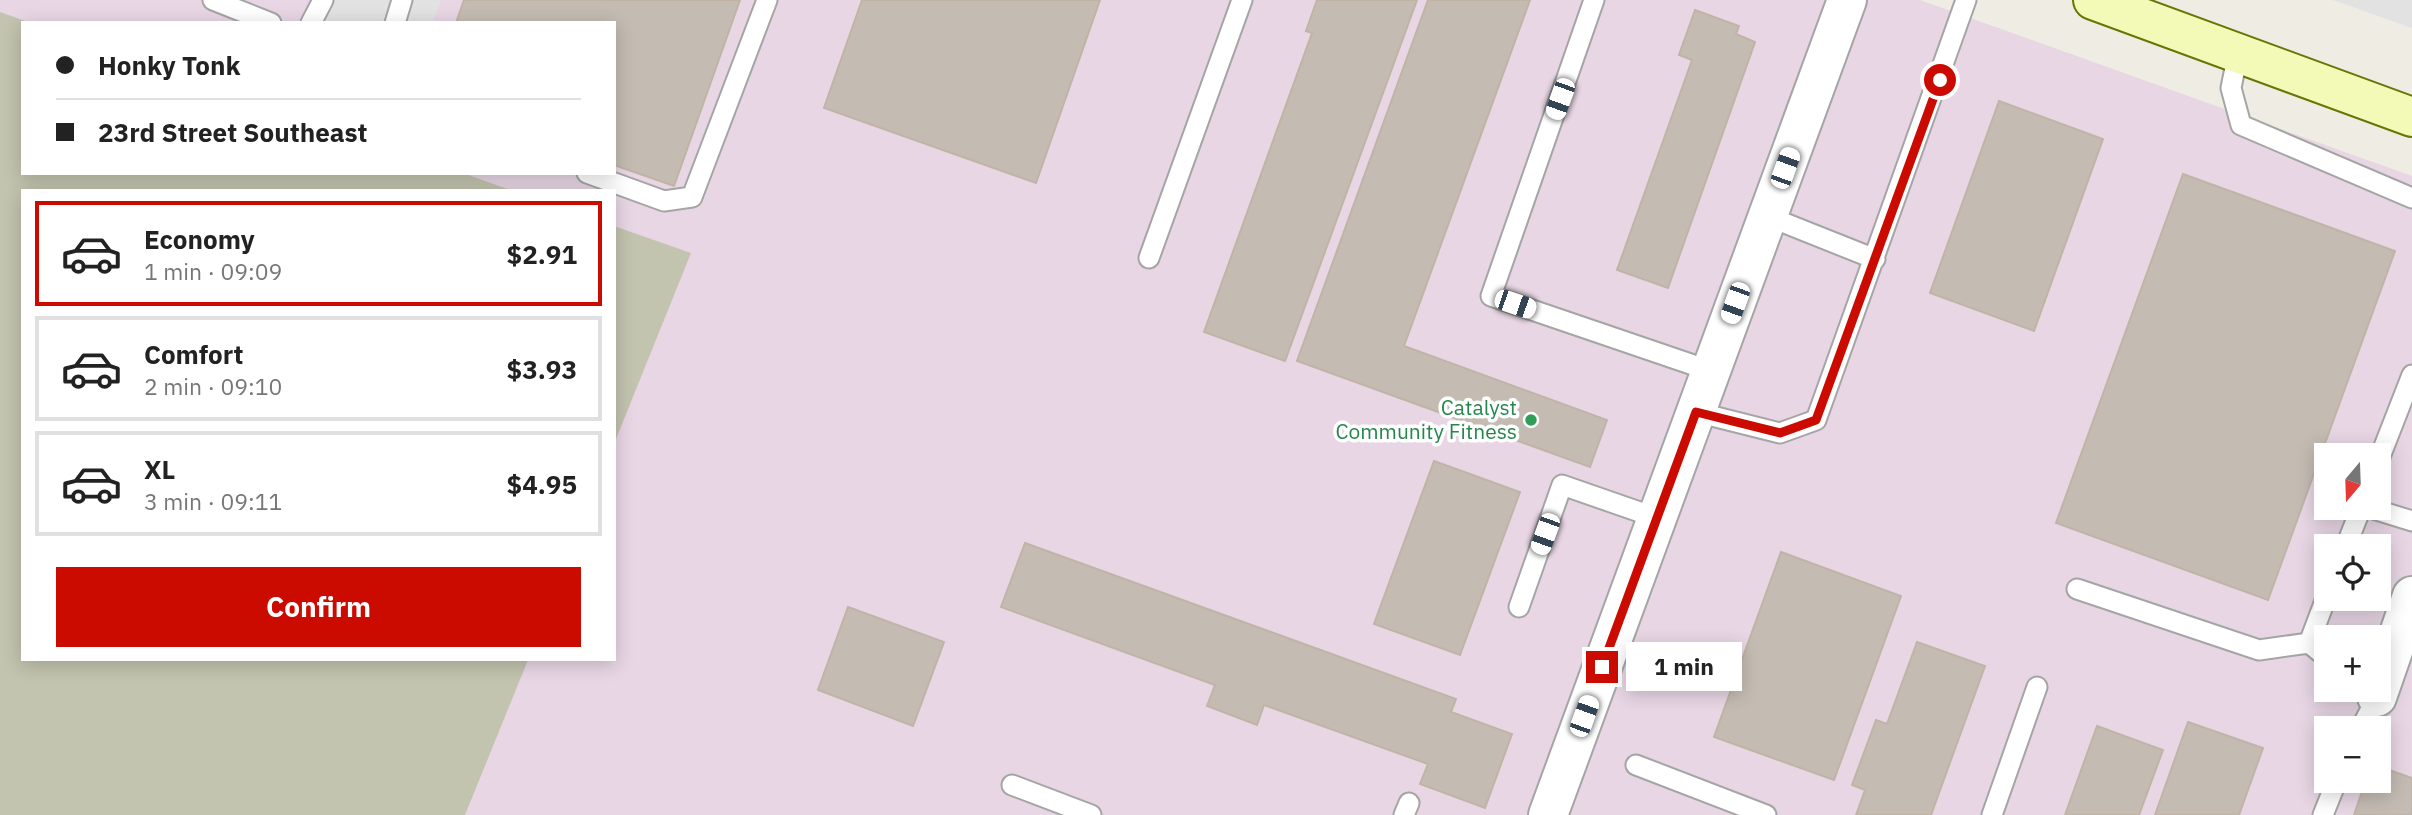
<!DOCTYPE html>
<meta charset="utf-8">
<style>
:root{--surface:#fff;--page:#f2f2f2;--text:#222;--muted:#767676;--line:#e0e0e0;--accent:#cc0b00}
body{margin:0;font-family:"IBM Plex Sans",sans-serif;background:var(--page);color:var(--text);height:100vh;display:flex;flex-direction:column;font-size:26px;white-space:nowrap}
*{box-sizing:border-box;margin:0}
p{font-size:23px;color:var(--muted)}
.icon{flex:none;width:38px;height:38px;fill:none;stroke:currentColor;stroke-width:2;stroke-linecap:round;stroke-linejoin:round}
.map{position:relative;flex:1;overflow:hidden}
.panel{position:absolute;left:21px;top:189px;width:595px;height:472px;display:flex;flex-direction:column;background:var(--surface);border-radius:0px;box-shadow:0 4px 18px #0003}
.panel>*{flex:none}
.hud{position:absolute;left:21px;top:21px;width:595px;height:154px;border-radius:0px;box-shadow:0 4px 18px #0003;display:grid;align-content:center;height:154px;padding:0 35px;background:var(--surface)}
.needle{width:46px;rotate:199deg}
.buttons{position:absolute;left:2314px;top:443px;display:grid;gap:14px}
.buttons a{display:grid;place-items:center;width:77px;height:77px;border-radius:0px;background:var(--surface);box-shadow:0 4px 18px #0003;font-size:35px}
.end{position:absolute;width:32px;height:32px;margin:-16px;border:9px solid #cc0b00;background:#fff;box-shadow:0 0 0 4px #fff}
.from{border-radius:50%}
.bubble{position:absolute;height:49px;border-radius:0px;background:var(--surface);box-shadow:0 4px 18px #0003;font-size:23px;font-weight:700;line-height:49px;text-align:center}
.car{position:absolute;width:21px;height:42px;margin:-21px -10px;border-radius:9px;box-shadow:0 0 5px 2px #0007;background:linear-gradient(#fff 24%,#345 0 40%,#fff 0 76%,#345 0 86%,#fff 0)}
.hud b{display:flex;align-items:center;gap:24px;height:66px;font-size:26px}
.hud b+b{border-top:2px solid var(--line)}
.hud i{width:18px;height:18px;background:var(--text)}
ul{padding:12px 0 0;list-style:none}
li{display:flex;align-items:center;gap:21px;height:105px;margin:0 14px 10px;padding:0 21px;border:4px solid var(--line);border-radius:0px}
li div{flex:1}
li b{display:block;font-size:26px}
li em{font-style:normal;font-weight:700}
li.current{border-color:var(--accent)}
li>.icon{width:63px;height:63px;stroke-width:1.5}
.cta{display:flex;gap:14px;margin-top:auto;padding:14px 35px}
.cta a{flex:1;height:80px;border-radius:0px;background:var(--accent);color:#fff;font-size:28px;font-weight:700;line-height:80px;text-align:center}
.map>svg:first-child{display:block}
.industrial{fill:#e8d6e4;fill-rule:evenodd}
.construction{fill:#c3c4af}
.parking{fill:#e2e2e2}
.building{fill:#c4bcb3;stroke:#c1b3a6;stroke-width:2}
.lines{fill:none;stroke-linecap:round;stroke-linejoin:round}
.lane-casing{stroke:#a5a5a5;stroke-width:23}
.street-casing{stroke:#a5a5a5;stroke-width:42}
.secondary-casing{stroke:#647703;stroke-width:42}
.lane{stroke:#fff;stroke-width:19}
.street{stroke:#fff;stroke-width:38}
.secondary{stroke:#f3fab7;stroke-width:38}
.route{stroke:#cc0b00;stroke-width:9}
.leisure-dot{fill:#2e9e5b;stroke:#fff;stroke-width:2.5}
.labels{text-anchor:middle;stroke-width:7;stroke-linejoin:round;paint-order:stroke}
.leisure-label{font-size:21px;fill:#27864d;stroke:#fff;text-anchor:end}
</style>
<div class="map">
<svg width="2412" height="815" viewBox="0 0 2412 815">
<rect width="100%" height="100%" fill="#efece4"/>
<path class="industrial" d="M 0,0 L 1920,0 L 2412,176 L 2412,815 L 0,815 ZM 23,23 L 614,23 L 614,173 L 23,173 ZM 23,191 L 614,191 L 614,660 L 23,660 ZM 2326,455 L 2378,455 L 2378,508 L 2326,508 ZM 2326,546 L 2378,546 L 2378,598 L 2326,598 ZM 2326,637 L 2378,637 L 2378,690 L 2326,690 ZM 2326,728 L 2378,728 L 2378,780 L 2326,780 Z"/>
<path class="construction" d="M 0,12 L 31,23 L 23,23 L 23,173 L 463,173 L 513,191 L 23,191 L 23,660 L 528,660 L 465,815 L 0,815 Z
M 614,226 L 691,253 L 614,444 Z"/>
<path class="parking" d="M 322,0 L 441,0 L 433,23 L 313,23 Z
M 2333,0 L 2412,0 L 2412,28 Z"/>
<path class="building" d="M 464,0 L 740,0 L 674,186 L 614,165 L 614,23 L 456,23 Z
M 862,0 L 1100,0 L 1036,183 L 824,108 Z
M 1317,0 L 1417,0 L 1285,361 L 1204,332 L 1312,33 L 1306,31 Z
M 1428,0 L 1530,0 L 1404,346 L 1607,420 L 1590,467 L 1297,361 Z
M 1695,10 L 1739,26 L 1736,34 L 1755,42 L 1668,288 L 1617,270 L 1692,60 L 1679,55 Z
M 1999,101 L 2103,139 L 2034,331 L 1930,293 Z
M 2183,174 L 2395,251 L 2268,600 L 2056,523 Z
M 1434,461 L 1520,492 L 1460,655 L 1374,624 Z
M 1025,543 L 1456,699 L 1451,712 L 1512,734 L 1485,808 L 1420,784 L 1428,764 L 1264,705 L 1257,725 L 1207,706 L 1215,685 L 1001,607 Z
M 1781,552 L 1901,596 L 1834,780 L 1714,737 Z
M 848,607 L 944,642 L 913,726 L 818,690 Z
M 1917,642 L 1985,666 L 1931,815 L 1856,815 L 1865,790 L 1852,785 L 1876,720 L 1887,724 Z
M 2188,722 L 2263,748 L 2239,815 L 2155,815 Z
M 2097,726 L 2163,750 L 2139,815 L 2065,815 Z
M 2378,766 L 2412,778 L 2412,815 L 2354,815 L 2366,780 L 2378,780 Z"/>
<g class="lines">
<defs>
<path id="lane" d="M 213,0 L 271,23
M 1594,0 L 1491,296 L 1711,371
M 311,23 L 323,0
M 395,23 L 402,0
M 2238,53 L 2231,88 L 2241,125 L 2412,198
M 587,173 L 664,201 L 692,197 L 767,0
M 1767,216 L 1875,259
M 1149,258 L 1242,0
M 1696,412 L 1780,433 L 1816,420 L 1966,0
M 2378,462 L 2412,375
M 2370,508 L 2412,521
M 2346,546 L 2361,508
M 2077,589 L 2259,650 L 2309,643 L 2326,657
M 1519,607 L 1562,485 L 1657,518
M 2309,643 L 2326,598
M 2361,728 L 2377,697 L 2371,692
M 1636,765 L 1766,815
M 1012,785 L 1091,815
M 1404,815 L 1409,803
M 1992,815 L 2037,687
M 2323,815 L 2337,780"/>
<path id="street" d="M 2377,697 L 2412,596
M 1548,815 L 1847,0"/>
<path id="secondary" d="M 2093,0 L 2412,117"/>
</defs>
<use href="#lane" class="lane-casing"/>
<use href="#street" class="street-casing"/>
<use href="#secondary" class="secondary-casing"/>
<use href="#lane" class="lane"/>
<use href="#street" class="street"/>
<use href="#secondary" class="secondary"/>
</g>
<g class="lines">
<path class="route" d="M 1602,667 L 1696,412 L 1780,433 L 1816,420 L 1940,80"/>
</g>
<circle class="leisure-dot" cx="1531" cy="420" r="7"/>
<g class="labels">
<g class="leisure-label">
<text x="1517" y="415">Catalyst<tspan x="1517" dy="24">Community Fitness</tspan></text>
</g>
</g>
</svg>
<div class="buttons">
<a><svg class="needle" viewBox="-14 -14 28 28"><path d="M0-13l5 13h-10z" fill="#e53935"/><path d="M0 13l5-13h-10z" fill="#767676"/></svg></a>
<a><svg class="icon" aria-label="locate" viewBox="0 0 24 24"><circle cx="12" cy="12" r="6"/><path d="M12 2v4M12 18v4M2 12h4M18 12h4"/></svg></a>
<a>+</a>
<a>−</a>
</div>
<i class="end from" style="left:1940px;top:80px"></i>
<i class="end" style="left:1602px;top:667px"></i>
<div class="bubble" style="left:1626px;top:642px;width:116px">1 min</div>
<i class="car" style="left:1560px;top:99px;rotate:200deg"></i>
<i class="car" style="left:1785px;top:168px;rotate:20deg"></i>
<i class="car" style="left:1735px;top:303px;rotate:200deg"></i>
<i class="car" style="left:1515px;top:304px;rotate:109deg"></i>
<i class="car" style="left:1545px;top:534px;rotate:200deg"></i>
<i class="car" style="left:1584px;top:716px;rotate:20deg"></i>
<div class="hud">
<b><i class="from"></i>Honky Tonk</b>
<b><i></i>23rd Street Southeast</b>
</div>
<section class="panel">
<ul>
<li class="current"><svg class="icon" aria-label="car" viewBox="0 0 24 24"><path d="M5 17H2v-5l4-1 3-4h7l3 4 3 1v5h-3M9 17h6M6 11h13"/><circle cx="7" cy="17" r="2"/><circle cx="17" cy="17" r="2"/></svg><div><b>Economy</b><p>1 min · 09:09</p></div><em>$2.91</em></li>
<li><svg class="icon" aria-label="car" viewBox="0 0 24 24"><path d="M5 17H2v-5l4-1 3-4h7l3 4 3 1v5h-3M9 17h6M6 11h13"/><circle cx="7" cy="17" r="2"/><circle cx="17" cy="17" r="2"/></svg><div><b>Comfort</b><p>2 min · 09:10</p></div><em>$3.93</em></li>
<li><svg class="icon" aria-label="car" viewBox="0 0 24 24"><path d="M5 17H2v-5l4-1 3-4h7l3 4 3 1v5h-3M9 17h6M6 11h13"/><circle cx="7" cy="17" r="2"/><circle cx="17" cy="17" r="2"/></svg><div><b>XL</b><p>3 min · 09:11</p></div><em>$4.95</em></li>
</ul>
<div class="cta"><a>Confirm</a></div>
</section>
</div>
